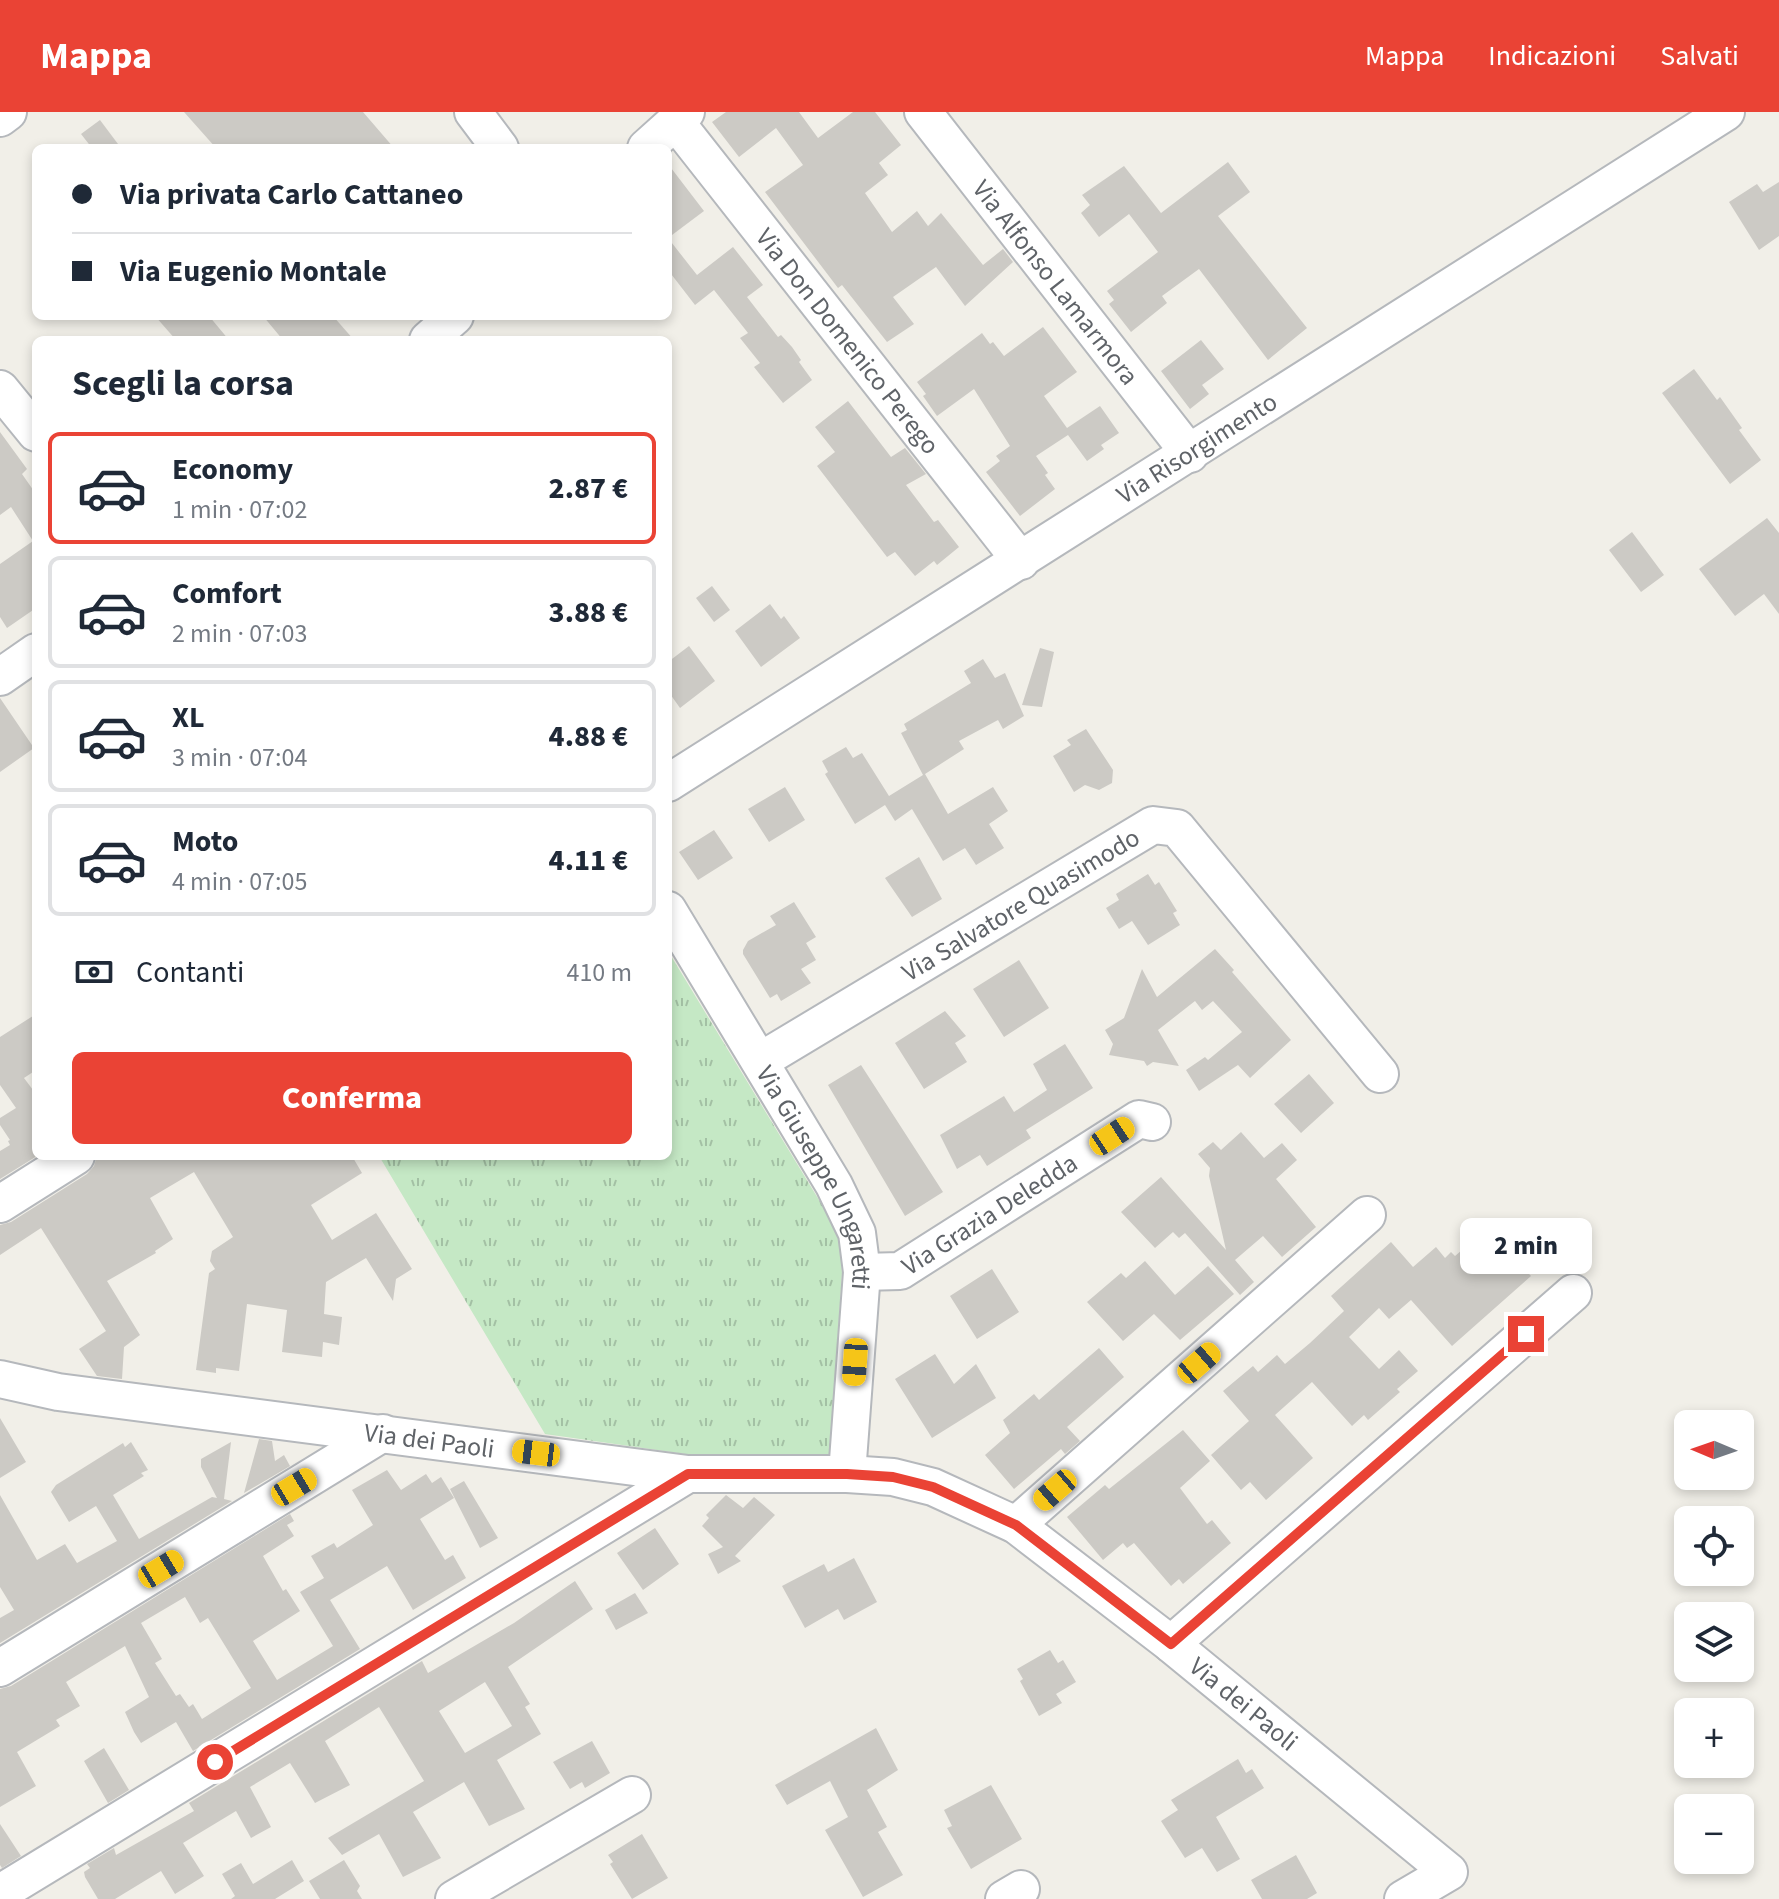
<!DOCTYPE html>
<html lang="it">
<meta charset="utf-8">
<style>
:root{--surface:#fff;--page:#f2f2f3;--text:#1f2937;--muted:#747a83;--line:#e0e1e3;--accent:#ea4335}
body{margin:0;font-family:"Source Sans 3",sans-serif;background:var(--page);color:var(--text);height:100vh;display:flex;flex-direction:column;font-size:30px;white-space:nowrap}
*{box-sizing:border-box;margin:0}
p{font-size:26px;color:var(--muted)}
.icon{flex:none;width:44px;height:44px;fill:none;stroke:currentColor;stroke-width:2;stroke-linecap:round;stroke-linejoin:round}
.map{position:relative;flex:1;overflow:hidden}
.drawer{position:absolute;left:32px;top:224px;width:640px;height:824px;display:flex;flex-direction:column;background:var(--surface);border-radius:12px;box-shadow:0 4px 12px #0003}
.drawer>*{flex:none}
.top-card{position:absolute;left:32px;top:32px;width:640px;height:176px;border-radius:12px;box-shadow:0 4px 12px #0003;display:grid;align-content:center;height:176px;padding:0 40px;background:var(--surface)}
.needle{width:52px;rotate:272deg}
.controls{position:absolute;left:1674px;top:1298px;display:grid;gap:16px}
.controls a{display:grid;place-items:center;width:80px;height:80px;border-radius:12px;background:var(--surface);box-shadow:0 4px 12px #0003;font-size:40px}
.end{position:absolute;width:36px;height:36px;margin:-18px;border:10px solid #ea4335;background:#fff;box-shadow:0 0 0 4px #fff}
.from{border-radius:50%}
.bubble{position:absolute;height:56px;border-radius:12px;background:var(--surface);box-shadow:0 4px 12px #0003;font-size:26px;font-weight:800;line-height:56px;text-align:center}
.car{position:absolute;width:24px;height:48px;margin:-24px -12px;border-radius:10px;box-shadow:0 0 6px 2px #0007;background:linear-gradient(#f5c518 24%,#345 0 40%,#f5c518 0 76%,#345 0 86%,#f5c518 0)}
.top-card b{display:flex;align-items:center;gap:28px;height:76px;font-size:30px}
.top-card b+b{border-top:2px solid var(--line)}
.top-card i{width:20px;height:20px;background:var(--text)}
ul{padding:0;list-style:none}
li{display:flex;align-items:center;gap:24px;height:112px;margin:0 16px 12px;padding:0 24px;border:4px solid var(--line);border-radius:12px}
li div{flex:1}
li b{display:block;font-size:30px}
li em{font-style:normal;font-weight:800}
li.selected{border-color:var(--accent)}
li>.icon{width:72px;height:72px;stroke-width:1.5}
h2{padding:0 40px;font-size:36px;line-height:96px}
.pay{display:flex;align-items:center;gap:20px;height:88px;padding:0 40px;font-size:30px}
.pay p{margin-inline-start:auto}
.primary-button{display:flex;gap:16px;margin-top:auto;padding:16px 40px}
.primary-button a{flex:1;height:92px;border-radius:12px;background:var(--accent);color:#fff;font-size:32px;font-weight:800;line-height:92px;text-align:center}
header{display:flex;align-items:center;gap:48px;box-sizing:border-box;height:112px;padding:0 40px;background:var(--accent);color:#fff}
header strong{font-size:38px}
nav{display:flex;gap:44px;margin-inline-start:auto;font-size:28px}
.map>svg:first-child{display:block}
.grass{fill:url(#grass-tufts)}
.building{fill:#cccac5;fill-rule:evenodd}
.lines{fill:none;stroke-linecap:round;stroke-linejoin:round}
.minor-casing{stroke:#b5b8bc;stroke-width:40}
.minor{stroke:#fff;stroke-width:36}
.route{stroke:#ea4335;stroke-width:10}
.labels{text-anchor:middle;stroke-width:7;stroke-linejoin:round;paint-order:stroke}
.street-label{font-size:26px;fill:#5f6368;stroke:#fff}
</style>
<header>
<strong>Mappa</strong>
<nav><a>Mappa</a><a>Indicazioni</a><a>Salvati</a></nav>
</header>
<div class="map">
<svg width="1779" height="1787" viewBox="0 0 1779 1787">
<defs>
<pattern id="grass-tufts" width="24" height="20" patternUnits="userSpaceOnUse" patternTransform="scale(2)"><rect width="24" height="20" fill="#c5e8c5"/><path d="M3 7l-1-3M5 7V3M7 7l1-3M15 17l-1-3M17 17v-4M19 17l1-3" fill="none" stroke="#a3c0a4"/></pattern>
</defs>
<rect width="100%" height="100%" fill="#f1efe8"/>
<path class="grass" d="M 668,839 L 839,1121 L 842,1161 L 830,1343 L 692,1343 L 545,1322 L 379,1044 L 668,1044 Z"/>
<path class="building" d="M 184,0 L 363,0 L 394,36 L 216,36 Z
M 726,0 L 799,0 L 818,26 L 853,0 L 875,0 L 901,33 L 879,51 L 888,63 L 865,81 L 892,120 L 917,99 L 928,114 L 941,101 L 983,153 L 1003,137 L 1013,150 L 965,194 L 936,155 L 893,185 L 914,212 L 887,230 L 842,173 L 838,176 L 765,80 L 803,53 L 776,16 L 739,45 L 712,10 Z
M 100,8 L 121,36 L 92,36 L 81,22 Z
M 1228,50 L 1250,80 L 1218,104 L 1307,216 L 1268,248 L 1199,157 L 1162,184 L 1167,191 L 1131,220 L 1109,192 L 1114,188 L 1107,179 L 1158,140 L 1129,102 L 1099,125 L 1081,101 L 1090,93 L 1082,83 L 1124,54 L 1161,101 Z
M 668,52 L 704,99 L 668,126 L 697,163 L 733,135 L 763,173 L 747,185 L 778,225 L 781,223 L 792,235 L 801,248 L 799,250 L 812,268 L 783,291 L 754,255 L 760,251 L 740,226 L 748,221 L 714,178 L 695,193 L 668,158 Z
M 1779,70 L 1779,124 L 1759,138 L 1729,90 L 1757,72 L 1763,80 Z
M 155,204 L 209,204 L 229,228 L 176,228 Z
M 263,204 L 333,204 L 354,228 L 283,228 Z
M 1043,215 L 1077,260 L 1044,284 L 1067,316 L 1100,294 L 1119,321 L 1101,333 L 1104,337 L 1087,349 L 1068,323 L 1036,344 L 1048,361 L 1045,363 L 1055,377 L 1020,404 L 986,360 L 1000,349 L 996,344 L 1010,334 L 974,277 L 937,304 L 923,284 L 926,282 L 917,270 L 982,221 L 990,232 L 993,230 L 1004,244 Z
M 1201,228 L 1224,257 L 1202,273 L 1209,282 L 1190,297 L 1161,259 Z
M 1694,257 L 1717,288 L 1720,285 L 1742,316 L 1739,318 L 1761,348 L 1730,372 L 1662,281 Z
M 848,289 L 891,345 L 905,336 L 926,362 L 906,373 L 934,410 L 938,408 L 959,435 L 937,453 L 934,449 L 915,464 L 895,440 L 887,445 L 817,354 L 835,340 L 815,315 Z
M 0,320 L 27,357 L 22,362 L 36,382 L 36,496 L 7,516 L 0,505 L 0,452 L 33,429 L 11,395 L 0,403 Z
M 1767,406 L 1779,421 L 1779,502 L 1764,482 L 1735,504 L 1699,457 Z
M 1632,420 L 1664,463 L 1641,480 L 1609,438 Z
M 712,474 L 730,498 L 714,510 L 696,486 Z
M 770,492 L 781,507 L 784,504 L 800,526 L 761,555 L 735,519 Z
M 689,534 L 715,569 L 680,596 L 668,579 L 668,550 Z
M 1040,536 L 1054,540 L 1042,595 L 1022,593 Z
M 983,547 L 995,566 L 1005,561 L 1024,604 L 1003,617 L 998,608 L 959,629 L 964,637 L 925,662 L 948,702 L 993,675 L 1008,699 L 989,712 L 1004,736 L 976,753 L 965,736 L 943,749 L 912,697 L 895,709 L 885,693 L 855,712 L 825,662 L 828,660 L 822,649 L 846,635 L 853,646 L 862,641 L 889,684 L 923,663 L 901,621 L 907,618 L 904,612 L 971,571 L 964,559 Z
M 0,586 L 34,636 L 0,660 Z
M 1086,617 L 1113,658 L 1112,671 L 1099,678 L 1085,673 L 1074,680 L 1053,644 L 1071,633 L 1067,628 Z
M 785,675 L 805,708 L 769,730 L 748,697 Z
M 714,718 L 733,746 L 698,768 L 679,740 Z
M 919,745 L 942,787 L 912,805 L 885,766 Z
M 1148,762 L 1155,773 L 1159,770 L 1177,799 L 1173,801 L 1180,813 L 1148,833 L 1132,809 L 1119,817 L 1106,796 L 1119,788 L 1116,782 Z
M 794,790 L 816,825 L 806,831 L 816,848 L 801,857 L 811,871 L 781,889 L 777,882 L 770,886 L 743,842 L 743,838 L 748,829 L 776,813 L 770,804 Z
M 1215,837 L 1234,858 L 1232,860 L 1291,928 L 1250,966 L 1238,953 L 1199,979 L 1186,958 L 1205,945 L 1208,948 L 1242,920 L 1213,889 L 1202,898 L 1195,889 L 1158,918 L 1179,954 L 1153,950 L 1147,954 L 1144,949 L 1109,943 L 1113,932 L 1105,918 L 1124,906 L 1142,857 L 1157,885 Z
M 1019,848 L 1049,896 L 1004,925 L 973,877 Z
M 945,899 L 966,924 L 955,931 L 967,950 L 924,977 L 895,931 Z
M 36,902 L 36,958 L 24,966 L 36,982 L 37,1044 L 0,1067 L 0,1039 L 10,1033 L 8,1029 L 10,1028 L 0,1013 L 0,1006 L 16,996 L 0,973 L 0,925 Z
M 1065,932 L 1093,976 L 1026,1018 L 1031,1026 L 987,1054 L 980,1043 L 957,1057 L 940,1023 L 1004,984 L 1014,1000 L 1047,978 L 1033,952 Z
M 861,953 L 943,1080 L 905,1104 L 828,973 Z
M 1309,962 L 1334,991 L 1301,1021 L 1274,992 Z
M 1241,1020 L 1264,1046 L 1282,1031 L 1297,1048 L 1276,1067 L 1316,1115 L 1282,1145 L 1263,1124 L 1235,1148 L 1254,1170 L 1240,1183 L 1185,1121 L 1179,1126 L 1173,1120 L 1155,1136 L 1121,1100 L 1161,1065 L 1226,1138 L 1209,1064 L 1210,1056 L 1198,1042 L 1213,1030 L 1221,1038 Z
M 97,1044 L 352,1044 L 362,1061 L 311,1093 L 332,1128 L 376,1101 L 412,1157 L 396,1167 L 393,1189 L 366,1146 L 326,1170 L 324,1202 L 342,1205 L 339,1233 L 323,1230 L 322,1245 L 282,1240 L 287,1198 L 247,1192 L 239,1259 L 216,1256 L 216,1261 L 196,1258 L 209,1161 L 215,1157 L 210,1149 L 212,1139 L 233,1125 L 194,1060 L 150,1086 L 173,1127 L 155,1139 L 156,1141 L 107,1169 L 140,1223 L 124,1235 L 122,1267 L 97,1264 L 79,1237 L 106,1219 L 41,1116 L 0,1143 L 0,1113 L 11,1110 L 87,1062 L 94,1054 Z
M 1507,1106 L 1524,1124 L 1508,1140 L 1531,1164 L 1452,1234 L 1411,1188 L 1389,1207 L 1379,1196 L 1349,1225 L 1379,1257 L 1399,1238 L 1418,1259 L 1397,1277 L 1400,1280 L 1368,1308 L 1364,1303 L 1352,1314 L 1312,1270 L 1275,1303 L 1313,1346 L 1266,1388 L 1250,1370 L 1241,1378 L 1211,1343 L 1249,1309 L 1223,1279 L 1253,1254 L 1258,1260 L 1277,1243 L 1285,1252 L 1310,1231 L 1344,1199 L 1331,1184 L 1391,1130 L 1413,1155 L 1436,1135 L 1445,1146 L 1451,1140 L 1455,1144 L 1476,1126 L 1479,1130 Z
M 1145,1149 L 1175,1183 L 1208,1154 L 1234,1182 L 1180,1228 L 1154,1202 L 1123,1229 L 1087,1190 L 1121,1161 L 1126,1166 Z
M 992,1157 L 1019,1200 L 977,1227 L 950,1184 Z
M 1099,1236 L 1124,1265 L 1067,1315 L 1080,1329 L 1065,1342 L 1061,1337 L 1014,1377 L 985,1343 L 1010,1321 L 1003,1308 L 1034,1282 L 1039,1288 Z
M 935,1242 L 954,1272 L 976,1252 L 996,1286 L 932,1326 L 895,1267 Z
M 0,1306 L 26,1350 L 0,1366 Z
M 1183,1318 L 1210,1349 L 1180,1376 L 1207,1412 L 1212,1408 L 1231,1431 L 1183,1472 L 1179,1467 L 1171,1474 L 1134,1431 L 1127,1436 L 1123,1431 L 1103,1448 L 1067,1405 L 1105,1373 L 1109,1377 Z
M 259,1327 L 272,1329 L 275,1349 L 284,1343 L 290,1354 L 244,1381 Z
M 131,1330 L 148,1358 L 141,1361 L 144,1364 L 113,1383 L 139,1427 L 212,1385 L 217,1386 L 201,1355 L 201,1347 L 231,1330 L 224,1387 L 232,1389 L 0,1531 L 0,1506 L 14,1498 L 0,1475 L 0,1383 L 37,1448 L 65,1432 L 77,1451 L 117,1429 L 96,1394 L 69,1410 L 51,1380 L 56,1373 L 123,1331 L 125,1335 Z
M 387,1358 L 401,1378 L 426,1362 L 432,1371 L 441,1365 L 454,1386 L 420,1407 L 445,1448 L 453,1443 L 466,1466 L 413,1498 L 387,1454 L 330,1488 L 360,1537 L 193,1639 L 176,1610 L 141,1631 L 134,1620 L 125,1600 L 149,1585 L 125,1534 L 66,1570 L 80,1594 L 56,1608 L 60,1614 L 17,1640 L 36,1674 L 0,1695 L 0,1577 L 11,1574 L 290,1402 L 294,1409 L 287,1413 L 294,1424 L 263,1444 L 283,1479 L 286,1477 L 300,1499 L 253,1529 L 277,1568 L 333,1534 L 300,1480 L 324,1466 L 311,1444 L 334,1431 L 337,1436 L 373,1413 L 352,1378 ZM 185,1485 L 200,1511 L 208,1506 L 251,1576 L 202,1607 L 193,1592 L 189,1595 L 180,1582 L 176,1584 L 155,1551 L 162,1547 L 141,1511 Z
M 464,1369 L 498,1426 L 480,1436 L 450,1377 Z
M 726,1383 L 743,1396 L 754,1385 L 775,1403 L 735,1444 L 741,1449 L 718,1462 L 708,1442 L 723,1435 L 702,1414 L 709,1406 L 706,1403 Z
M 655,1416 L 679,1452 L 643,1478 L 617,1441 Z
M 854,1446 L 877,1490 L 844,1508 L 838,1497 L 805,1516 L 782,1474 L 824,1452 L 828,1460 Z
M 575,1469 L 593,1497 L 508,1555 L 530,1592 L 525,1595 L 541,1622 L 497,1648 L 525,1697 L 489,1714 L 464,1670 L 413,1700 L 441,1746 L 403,1765 L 379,1722 L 342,1743 L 328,1726 L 424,1669 L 379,1595 L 325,1629 L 350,1673 L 315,1691 L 290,1651 L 250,1675 L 271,1715 L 251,1726 L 236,1699 L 183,1731 L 204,1764 L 175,1782 L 161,1759 L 115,1787 L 98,1787 L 85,1765 L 84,1760 L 90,1756 L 87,1752 L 114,1736 L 116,1743 L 194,1699 L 189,1691 L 422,1549 L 428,1561 L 514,1511 ZM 485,1570 L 512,1614 L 465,1641 L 439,1599 Z
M 635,1481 L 648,1501 L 616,1518 L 605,1498 Z
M 1050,1538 L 1058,1551 L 1063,1548 L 1076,1570 L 1056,1582 L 1062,1591 L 1039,1604 L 1020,1569 L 1023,1567 L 1017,1557 Z
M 876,1616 L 898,1658 L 867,1678 L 887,1715 L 878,1720 L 903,1763 L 863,1785 L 825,1718 L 848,1705 L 830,1669 L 787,1693 L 775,1673 Z
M 592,1629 L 610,1661 L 585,1676 L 582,1670 L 570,1677 L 553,1650 Z
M 104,1636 L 129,1678 L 108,1691 L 84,1649 Z
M 1238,1647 L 1246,1661 L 1252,1657 L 1264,1676 L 1216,1705 L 1240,1747 L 1217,1760 L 1202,1736 L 1185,1746 L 1161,1709 L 1178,1698 L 1171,1688 Z
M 991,1673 L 1022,1727 L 971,1757 L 947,1716 L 952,1714 L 944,1698 Z
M 0,1712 L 21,1744 L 2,1756 L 0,1753 Z
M 642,1722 L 668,1766 L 632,1787 L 610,1752 L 613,1750 L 608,1743 Z
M 1296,1743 L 1317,1781 L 1307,1787 L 1262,1787 L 1251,1768 Z
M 292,1748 L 304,1769 L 275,1787 L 231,1787 L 235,1784 L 222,1762 L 241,1751 L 253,1772 Z
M 344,1748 L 360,1774 L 357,1779 L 362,1787 L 320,1787 L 309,1769 Z"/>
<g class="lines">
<defs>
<g id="minor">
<path d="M 473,0 L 500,36"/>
<path id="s1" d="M 923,0 L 1190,342"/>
<path d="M 0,6 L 8,0"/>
<path id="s2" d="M 675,9 L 1021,449"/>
<path d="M 646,36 L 686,0"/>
<path d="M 428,228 L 455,204"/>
<path d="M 0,277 L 36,321"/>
<path d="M 0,565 L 36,540"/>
<path id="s3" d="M 668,671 L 1726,0"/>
<path id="s4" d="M 668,798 L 834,1073 L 857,1121 L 862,1160 L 847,1362"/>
<path id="s5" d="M 760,949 L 1153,713 L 1177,716 L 1380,962"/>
<path d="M 0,1092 L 76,1044"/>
<path id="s6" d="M 862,1160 L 900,1159 L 1139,1007 L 1152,1010"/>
<path id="s7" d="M 0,1267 L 58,1280 L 688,1362 L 847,1362 L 893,1365 L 933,1375 L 1016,1413 L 1171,1532 L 1449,1760 L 1403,1787"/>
<path d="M 1016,1413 L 1367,1103"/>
<path d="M 1171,1532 L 1573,1181"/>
<path d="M 0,1556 L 383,1321"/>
<path d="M 0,1781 L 688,1362"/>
<path d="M 454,1787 L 632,1683"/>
<path d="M 1004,1787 L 1021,1777"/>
</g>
</defs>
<use href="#minor" class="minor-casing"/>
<use href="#minor" class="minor"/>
</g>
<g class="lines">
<path class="route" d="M 215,1650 L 688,1362 L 847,1362 L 893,1365 L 933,1375 L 1016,1413 L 1171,1532 L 1526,1222"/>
</g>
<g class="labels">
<g class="street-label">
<text dy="9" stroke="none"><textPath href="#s1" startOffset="216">Via Alfonso Lamarmora</textPath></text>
<text dy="9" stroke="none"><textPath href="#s2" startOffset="280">Via Don Domenico Perego</textPath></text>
<text dy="9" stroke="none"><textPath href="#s3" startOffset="626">Via Risorgimento</textPath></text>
<text dy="9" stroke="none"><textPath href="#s5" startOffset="304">Via Salvatore Quasimodo</textPath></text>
<text dy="9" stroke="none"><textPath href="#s4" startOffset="308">Via Giuseppe Ungaretti</textPath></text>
<text dy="9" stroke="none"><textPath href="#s6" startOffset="144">Via Grazia Deledda</textPath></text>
<text dy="9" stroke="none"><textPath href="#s7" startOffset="434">Via dei Paoli</textPath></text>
<text dy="9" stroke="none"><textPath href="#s7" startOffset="1322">Via dei Paoli</textPath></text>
</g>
</g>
</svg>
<div class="controls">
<a><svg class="needle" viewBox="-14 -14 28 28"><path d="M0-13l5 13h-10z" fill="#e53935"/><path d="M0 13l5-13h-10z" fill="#747a83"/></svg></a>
<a><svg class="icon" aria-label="locate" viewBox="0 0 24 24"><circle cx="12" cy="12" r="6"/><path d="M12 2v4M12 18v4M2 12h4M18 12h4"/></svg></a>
<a><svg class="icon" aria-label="layers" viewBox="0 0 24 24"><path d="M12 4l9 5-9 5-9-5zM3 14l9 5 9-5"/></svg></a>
<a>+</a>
<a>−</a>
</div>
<i class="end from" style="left:215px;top:1650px"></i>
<i class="end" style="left:1526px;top:1222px"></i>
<div class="bubble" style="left:1460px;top:1106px;width:132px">2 min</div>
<i class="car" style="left:1112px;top:1024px;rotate:57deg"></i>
<i class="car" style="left:855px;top:1250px;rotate:184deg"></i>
<i class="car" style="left:1199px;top:1251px;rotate:49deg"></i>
<i class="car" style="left:536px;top:1341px;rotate:277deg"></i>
<i class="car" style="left:294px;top:1375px;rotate:59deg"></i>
<i class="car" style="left:1055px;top:1378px;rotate:229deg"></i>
<i class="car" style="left:161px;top:1457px;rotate:59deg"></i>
<div class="top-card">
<b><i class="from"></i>Via privata Carlo Cattaneo</b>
<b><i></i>Via Eugenio Montale</b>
</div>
<section class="drawer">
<h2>Scegli la corsa</h2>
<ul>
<li class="selected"><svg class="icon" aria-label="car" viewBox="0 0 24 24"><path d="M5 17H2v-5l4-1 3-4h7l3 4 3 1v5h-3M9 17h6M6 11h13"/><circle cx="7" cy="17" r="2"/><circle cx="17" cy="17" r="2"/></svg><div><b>Economy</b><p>1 min · 07:02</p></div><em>2.87 €</em></li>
<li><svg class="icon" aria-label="car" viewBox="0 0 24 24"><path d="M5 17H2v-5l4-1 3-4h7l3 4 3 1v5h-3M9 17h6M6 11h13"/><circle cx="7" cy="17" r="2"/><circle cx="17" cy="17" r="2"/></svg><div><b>Comfort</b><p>2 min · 07:03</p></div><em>3.88 €</em></li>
<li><svg class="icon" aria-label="car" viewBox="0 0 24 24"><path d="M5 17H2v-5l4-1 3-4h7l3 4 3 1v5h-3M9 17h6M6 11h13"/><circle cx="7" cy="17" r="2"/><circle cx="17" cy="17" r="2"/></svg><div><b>XL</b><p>3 min · 07:04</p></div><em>4.88 €</em></li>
<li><svg class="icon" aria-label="car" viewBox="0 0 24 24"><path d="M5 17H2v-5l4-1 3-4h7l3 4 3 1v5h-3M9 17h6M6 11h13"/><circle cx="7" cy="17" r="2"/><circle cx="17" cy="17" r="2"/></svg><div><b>Moto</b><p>4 min · 07:05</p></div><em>4.11 €</em></li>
</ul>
<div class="pay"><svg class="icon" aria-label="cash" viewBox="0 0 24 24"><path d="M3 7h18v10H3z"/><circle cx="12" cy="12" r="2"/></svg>Contanti<p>410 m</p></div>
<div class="primary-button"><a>Conferma</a></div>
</section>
</div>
